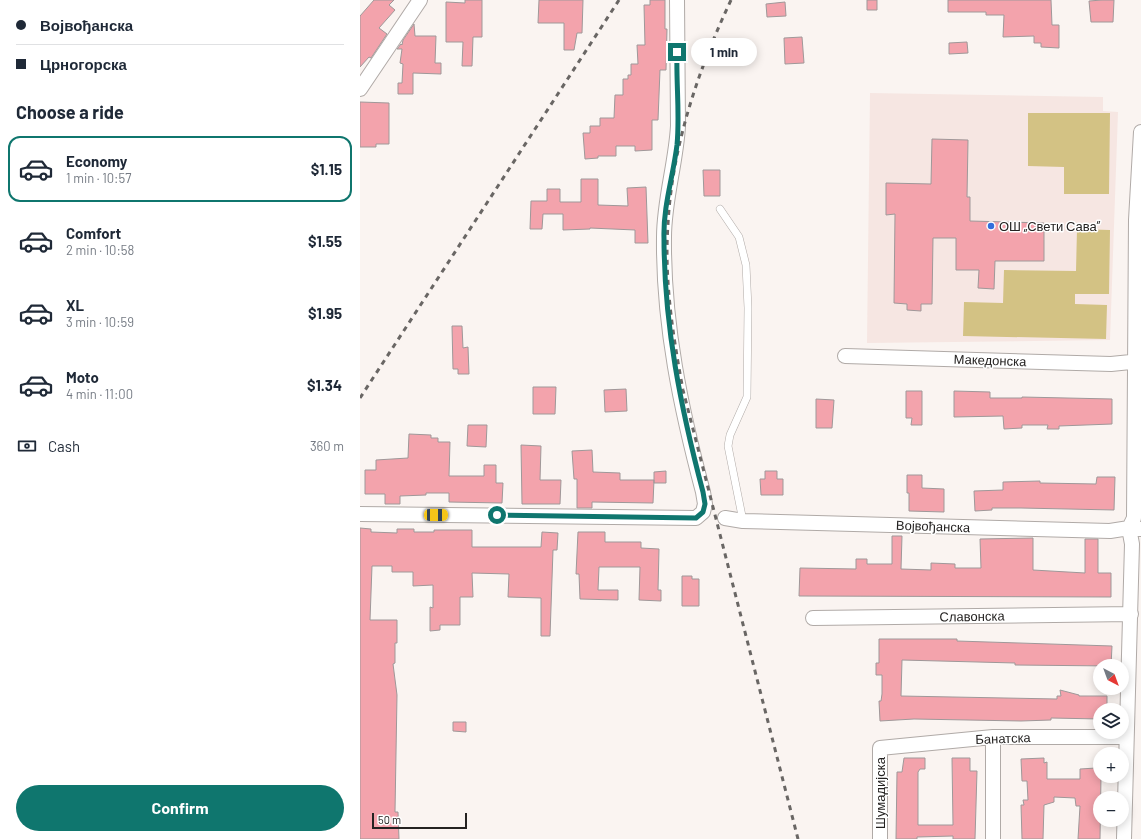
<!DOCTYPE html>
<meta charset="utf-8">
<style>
:root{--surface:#fff;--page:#f6f6f7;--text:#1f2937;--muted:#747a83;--line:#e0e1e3;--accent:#0f766e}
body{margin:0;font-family:Barlow,sans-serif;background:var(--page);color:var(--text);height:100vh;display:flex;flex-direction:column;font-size:15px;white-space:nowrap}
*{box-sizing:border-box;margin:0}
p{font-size:13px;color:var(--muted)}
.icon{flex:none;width:22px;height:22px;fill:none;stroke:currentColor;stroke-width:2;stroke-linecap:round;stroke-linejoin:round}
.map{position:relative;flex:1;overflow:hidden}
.sheet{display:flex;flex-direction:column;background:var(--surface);width:360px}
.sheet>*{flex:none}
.banner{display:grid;align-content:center;height:88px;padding:0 16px;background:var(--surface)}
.needle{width:26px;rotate:139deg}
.fabs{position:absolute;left:733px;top:659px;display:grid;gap:8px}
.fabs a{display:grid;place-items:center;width:36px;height:36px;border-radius:50%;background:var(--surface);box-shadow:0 2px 10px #0003;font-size:20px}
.scale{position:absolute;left:12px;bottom:10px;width:95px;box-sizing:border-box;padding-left:4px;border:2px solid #242221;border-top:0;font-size:11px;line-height:14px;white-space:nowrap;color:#242221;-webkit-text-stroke:3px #fff;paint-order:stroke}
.end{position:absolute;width:18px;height:18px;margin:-9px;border:5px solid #0f766e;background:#fff;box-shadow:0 0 0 2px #fff}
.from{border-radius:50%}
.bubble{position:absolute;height:28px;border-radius:14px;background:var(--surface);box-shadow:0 2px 10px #0003;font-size:13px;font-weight:700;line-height:28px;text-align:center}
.car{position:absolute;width:12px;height:24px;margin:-12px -6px;border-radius:5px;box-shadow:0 0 3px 1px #0007;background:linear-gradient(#f5c518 24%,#345 0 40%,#f5c518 0 76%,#345 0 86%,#f5c518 0)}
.banner b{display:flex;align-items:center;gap:14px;height:38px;font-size:15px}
.banner b+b{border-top:1px solid var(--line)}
.banner i{width:10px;height:10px;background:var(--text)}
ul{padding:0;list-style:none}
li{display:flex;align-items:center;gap:12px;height:66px;margin:0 8px 6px;padding:0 8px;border:2px solid transparent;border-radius:12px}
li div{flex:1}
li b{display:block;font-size:15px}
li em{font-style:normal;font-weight:700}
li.on{border-color:var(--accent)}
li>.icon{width:36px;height:36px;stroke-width:1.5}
h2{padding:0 16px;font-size:18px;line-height:48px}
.pay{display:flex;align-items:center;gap:10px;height:44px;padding:0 16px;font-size:15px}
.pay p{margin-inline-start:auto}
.button{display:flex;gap:8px;margin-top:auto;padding:8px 16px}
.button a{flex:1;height:46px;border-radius:24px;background:var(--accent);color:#fff;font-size:16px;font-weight:700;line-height:46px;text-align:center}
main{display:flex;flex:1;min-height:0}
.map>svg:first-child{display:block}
.built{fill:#f6e6e2}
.green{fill:#d3c284}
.building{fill:#f3a3ac;stroke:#9f9899}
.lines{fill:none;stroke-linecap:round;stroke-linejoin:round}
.lane-casing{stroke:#b0aaa7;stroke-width:8}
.street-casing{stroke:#b0aaa7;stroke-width:16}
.lane{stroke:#fff;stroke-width:7}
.street{stroke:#fff;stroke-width:14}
.rail{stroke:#696664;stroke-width:3;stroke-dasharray:5 5;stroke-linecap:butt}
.route{stroke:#0f766e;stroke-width:5}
.poi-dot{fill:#326edc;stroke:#fff;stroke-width:1.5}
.labels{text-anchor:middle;stroke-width:3;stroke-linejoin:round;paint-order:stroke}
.poi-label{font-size:13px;fill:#242221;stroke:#fff;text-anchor:start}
.street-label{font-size:13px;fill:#242221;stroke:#fff}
</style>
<main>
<section class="sheet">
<div class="banner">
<b><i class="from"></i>Војвођанска</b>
<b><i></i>Црногорска</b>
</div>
<h2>Choose a ride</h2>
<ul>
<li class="on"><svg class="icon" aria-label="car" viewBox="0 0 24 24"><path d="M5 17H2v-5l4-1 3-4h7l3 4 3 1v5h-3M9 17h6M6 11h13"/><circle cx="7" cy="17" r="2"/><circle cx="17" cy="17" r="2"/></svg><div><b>Economy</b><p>1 min · 10:57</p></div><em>$1.15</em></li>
<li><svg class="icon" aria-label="car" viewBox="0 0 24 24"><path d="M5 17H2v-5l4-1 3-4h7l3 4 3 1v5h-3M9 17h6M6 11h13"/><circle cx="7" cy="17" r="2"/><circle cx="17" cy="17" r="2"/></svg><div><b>Comfort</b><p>2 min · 10:58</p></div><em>$1.55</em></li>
<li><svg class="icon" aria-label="car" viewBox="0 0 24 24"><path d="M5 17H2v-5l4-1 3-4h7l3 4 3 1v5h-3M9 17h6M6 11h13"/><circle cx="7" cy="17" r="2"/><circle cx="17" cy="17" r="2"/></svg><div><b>XL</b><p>3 min · 10:59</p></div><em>$1.95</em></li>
<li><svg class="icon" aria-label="car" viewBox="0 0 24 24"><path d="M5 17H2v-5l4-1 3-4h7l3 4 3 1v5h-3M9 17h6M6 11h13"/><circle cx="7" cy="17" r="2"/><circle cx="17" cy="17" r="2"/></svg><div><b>Moto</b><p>4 min · 11:00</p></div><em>$1.34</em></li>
</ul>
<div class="pay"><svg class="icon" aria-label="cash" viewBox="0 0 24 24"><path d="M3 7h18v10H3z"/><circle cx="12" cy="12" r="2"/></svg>Cash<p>360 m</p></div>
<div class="button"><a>Confirm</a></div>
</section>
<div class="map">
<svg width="781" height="839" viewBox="0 0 781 839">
<rect width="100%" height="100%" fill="#faf4f1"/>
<path class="built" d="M 510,93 L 743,97 L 743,111 L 758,112 L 750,340 L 507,343 Z"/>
<path class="green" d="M 668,113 L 750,113 L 749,194 L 704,194 L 704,167 L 668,166 Z
M 717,229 L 750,230 L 749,294 L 715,294 L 715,304 L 747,305 L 746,339 L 603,336 L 604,302 L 643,303 L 644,270 L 716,271 Z"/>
<path class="building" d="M 14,0 L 34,0 L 29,5 L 35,10 L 19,28 L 27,34 L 11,58 L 9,57 L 0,67 L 0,16 Z
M 105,0 L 122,0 L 122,37 L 113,37 L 112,66 L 102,66 L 103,42 L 86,42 L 86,2 L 105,3 Z
M 179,0 L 223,0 L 222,33 L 217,33 L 214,50 L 204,50 L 204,23 L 178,23 Z
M 290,0 L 305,0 L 305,29 L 307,29 L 306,70 L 300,70 L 298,120 L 292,120 L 292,150 L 275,151 L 275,146 L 256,146 L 256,156 L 238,156 L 238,158 L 225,159 L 223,133 L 230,133 L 230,126 L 240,126 L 240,118 L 254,118 L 255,95 L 263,95 L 263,79 L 268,79 L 268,75 L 271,75 L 271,64 L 278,64 L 277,45 L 285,45 L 284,5 L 290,5 Z
M 507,0 L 517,0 L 517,10 L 507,10 Z
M 588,0 L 691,0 L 692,25 L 699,25 L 699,48 L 681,47 L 681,43 L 674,43 L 674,36 L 643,37 L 644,15 L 626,15 L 626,12 L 588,12 Z
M 742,0 L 754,0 L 753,22 L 731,22 L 729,1 Z
M 425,2 L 426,16 L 407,17 L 406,4 Z
M 54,24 L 55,36 L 76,36 L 75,63 L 81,63 L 81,74 L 53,73 L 53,94 L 38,94 L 38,83 L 42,83 L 43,64 L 40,63 L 42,49 L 37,49 L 41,44 L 42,45 L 43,40 Z
M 442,37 L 444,63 L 425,64 L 424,38 Z
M 607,42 L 608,53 L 589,54 L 589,43 Z
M 0,102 L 29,103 L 29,144 L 16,144 L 16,147 L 0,147 Z
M 572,139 L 608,140 L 607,197 L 610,197 L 610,221 L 684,223 L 684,261 L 635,261 L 634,289 L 618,288 L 619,270 L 596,270 L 596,238 L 573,238 L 572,304 L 561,304 L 561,311 L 547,310 L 547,304 L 534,303 L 535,214 L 526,215 L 526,183 L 571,184 Z
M 343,170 L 360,170 L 360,196 L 344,196 Z
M 221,179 L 238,179 L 238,205 L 268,206 L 267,188 L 286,187 L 288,243 L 275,243 L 275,230 L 230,228 L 230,229 L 203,230 L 203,214 L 183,214 L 182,229 L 170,229 L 171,201 L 187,201 L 187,189 L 200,189 L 200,202 L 221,202 Z
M 92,326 L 102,326 L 103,348 L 108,347 L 109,374 L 98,374 L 98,369 L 93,369 Z
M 173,387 L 196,387 L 195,414 L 173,414 Z
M 266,389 L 267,411 L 245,412 L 244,390 Z
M 546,391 L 562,391 L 562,425 L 551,425 L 552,418 L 546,418 Z
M 594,391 L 630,392 L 630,398 L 662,398 L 662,397 L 752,399 L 752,424 L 699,426 L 699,429 L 687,429 L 688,425 L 662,425 L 662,428 L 644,429 L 643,416 L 594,417 Z
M 456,399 L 474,400 L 472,428 L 456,428 Z
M 108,425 L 127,425 L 126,447 L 107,446 Z
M 49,434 L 71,435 L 71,438 L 78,438 L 78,442 L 90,442 L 89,476 L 124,476 L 124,465 L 136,465 L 136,483 L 143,483 L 142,503 L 89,502 L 89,493 L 66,493 L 66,495 L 40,496 L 40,504 L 25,504 L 25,494 L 5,494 L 5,470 L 16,470 L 16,460 L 48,458 Z
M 161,445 L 181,446 L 180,480 L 201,480 L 200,504 L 162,504 Z
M 232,450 L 233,472 L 260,473 L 260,480 L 294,480 L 293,503 L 232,502 L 232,508 L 217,508 L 217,479 L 214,479 L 212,451 Z
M 306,471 L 306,483 L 294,483 L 294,472 Z
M 405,471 L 417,471 L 417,479 L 423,479 L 423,495 L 401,495 L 400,479 L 405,479 Z
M 547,475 L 562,475 L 562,488 L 584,489 L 584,512 L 549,511 L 549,493 L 547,493 Z
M 737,477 L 755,477 L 754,510 L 661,508 L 632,508 L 632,510 L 615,511 L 614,491 L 643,490 L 643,482 L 680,481 L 680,483 L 736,484 Z
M 0,528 L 11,529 L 11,532 L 37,533 L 37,529 L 54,529 L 54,532 L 74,532 L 74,530 L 112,530 L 112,547 L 181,547 L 182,532 L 198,533 L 197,550 L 193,550 L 190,636 L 181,636 L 181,598 L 148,597 L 149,574 L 112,573 L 113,597 L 100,597 L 100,625 L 80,625 L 80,630 L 70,631 L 70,607 L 73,608 L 73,585 L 53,586 L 53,572 L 32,572 L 32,566 L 12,566 L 10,620 L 37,620 L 37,643 L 35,643 L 35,663 L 33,664 L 37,695 L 35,812 L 38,812 L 39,839 L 0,839 Z
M 218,532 L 245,532 L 245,542 L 281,542 L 281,548 L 299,549 L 298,590 L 301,590 L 301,601 L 279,600 L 280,567 L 239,567 L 238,590 L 258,590 L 258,600 L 220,599 L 219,574 L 216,574 Z
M 532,536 L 542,536 L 541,569 L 571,570 L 571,563 L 595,564 L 595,568 L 621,568 L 620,539 L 673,538 L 673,570 L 725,573 L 725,539 L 738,539 L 738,573 L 751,573 L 751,597 L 439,596 L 440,568 L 496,569 L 496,559 L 507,559 L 507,564 L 532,564 Z
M 322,576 L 332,576 L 332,579 L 339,579 L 339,606 L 322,606 Z
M 519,639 L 597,639 L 597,641 L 752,646 L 751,666 L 655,665 L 655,663 L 542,660 L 541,696 L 697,699 L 697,696 L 701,696 L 700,690 L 719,695 L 719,696 L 747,696 L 747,710 L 740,710 L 740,719 L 691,718 L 691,720 L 661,721 L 554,719 L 520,721 L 519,701 L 521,701 L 522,694 L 522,675 L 516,675 L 516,663 L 519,663 Z
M 93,722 L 106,722 L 106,732 L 93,731 Z
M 544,758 L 565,758 L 565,769 L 560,769 L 558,772 L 558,825 L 593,825 L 592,758 L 610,758 L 610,771 L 617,771 L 615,839 L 593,839 L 593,836 L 557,837 L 557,839 L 536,839 L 537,772 L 542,772 Z
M 684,758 L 684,763 L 687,762 L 687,779 L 720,779 L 720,769 L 736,768 L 736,771 L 739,771 L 741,776 L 740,839 L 718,839 L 720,806 L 716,806 L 715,798 L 694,797 L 694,802 L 684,805 L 683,839 L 662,839 L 661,805 L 664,805 L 663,800 L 668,800 L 667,781 L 662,781 L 661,759 Z"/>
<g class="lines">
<defs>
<path id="lane" d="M 360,209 L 379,237 L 386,265 L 388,308 L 387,397 L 370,435 L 368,446 L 383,521"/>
<path id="street" d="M 0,89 L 60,0
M 485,356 L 751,364 L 781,361
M 0,514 L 336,518 L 343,512 L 345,504 L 343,492 C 321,409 303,324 304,237 C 304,200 316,163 318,126 L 317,0
M 365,518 L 383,521 L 750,531 L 769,528 L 781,529
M 453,618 L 771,614
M 520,839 L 520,748 L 633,737 L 766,737
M 633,839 L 633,737
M 764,839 L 772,544 L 769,528 L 774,518 L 776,220 L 781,132"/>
</defs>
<use href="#lane" class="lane-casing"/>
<use href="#street" class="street-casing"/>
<use href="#lane" class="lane"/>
<use href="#street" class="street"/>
<path class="rail" d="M 371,0 C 338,70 312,147 308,224 C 304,280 313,336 323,390 L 438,839
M 0,398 L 259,0"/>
</g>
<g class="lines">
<path class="route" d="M 137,515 L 336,518 L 343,512 L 345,504 L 343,492 C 321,409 304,325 304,238 C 303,207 313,177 317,145 C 320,115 316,83 317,52"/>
</g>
<circle class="poi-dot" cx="631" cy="226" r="4"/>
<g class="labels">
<g class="poi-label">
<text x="639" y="231">ОШ „Свети Сава”</text>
</g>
<g class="street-label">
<text transform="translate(630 360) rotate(2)" y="5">Македонска</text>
<text transform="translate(573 526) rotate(2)" y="5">Војвођанска</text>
<text transform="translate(612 616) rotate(-1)" y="5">Славонска</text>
<text transform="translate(643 738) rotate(-2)" y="5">Банатска</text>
<text transform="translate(520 793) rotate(-90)" y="5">Шумадијска</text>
</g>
</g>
</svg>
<div class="fabs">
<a><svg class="needle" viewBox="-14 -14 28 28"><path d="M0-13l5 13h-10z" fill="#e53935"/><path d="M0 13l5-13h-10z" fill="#747a83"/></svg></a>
<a><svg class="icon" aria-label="layers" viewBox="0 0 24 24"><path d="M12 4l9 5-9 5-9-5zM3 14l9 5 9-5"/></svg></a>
<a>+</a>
<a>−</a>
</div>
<div class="scale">50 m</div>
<i class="end from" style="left:137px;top:515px"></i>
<i class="end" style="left:317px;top:52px"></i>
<div class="bubble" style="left:331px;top:38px;width:66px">1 min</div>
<i class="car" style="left:76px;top:515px;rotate:90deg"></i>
</div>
</main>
